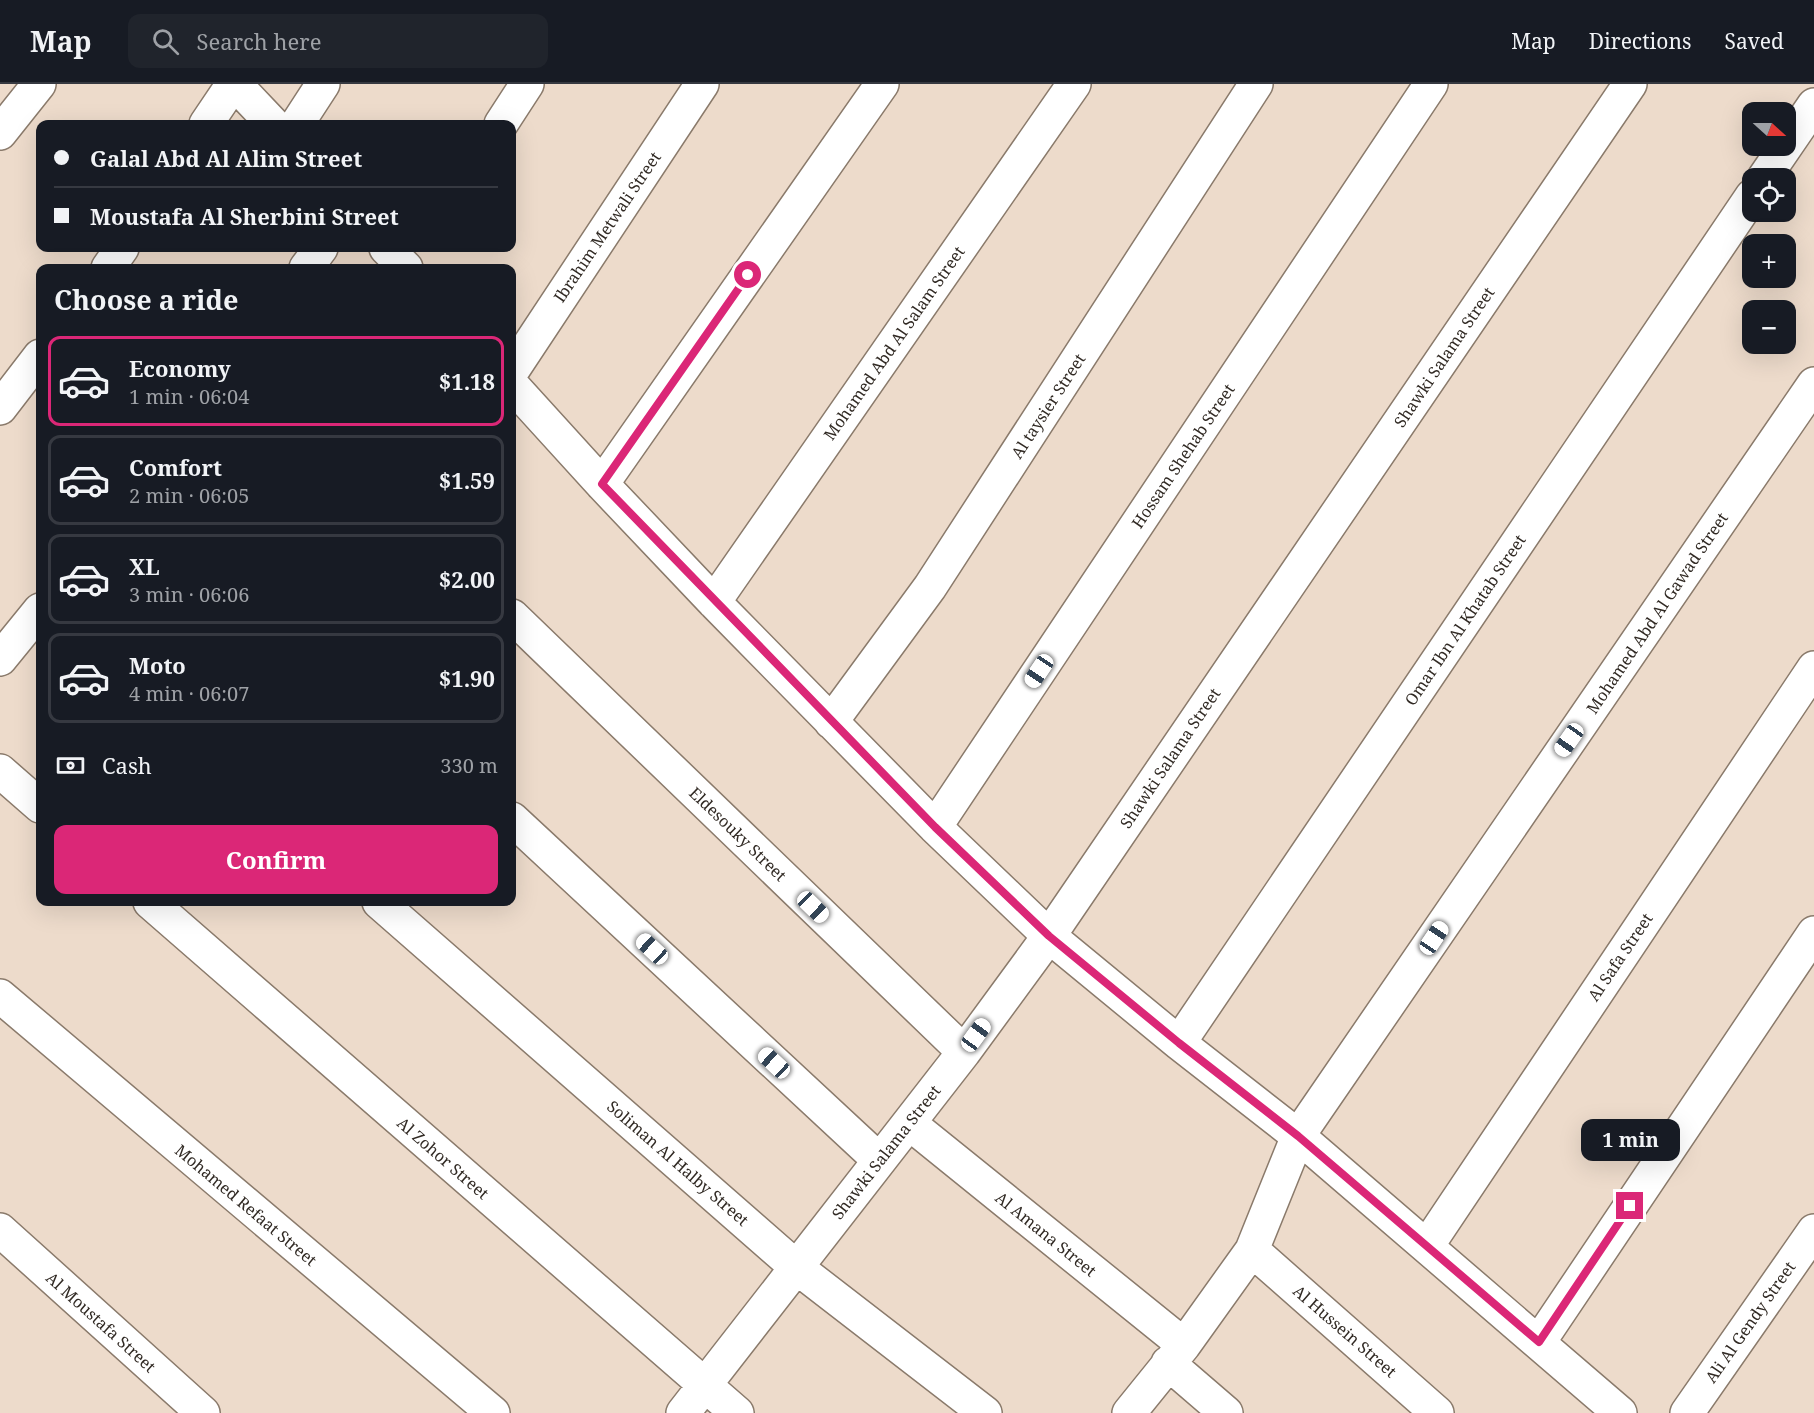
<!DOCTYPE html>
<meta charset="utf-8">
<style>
:root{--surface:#171b24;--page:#20242c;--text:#f1f3f6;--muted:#9ea1a6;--line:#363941;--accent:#db2777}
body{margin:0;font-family:"Noto Serif",serif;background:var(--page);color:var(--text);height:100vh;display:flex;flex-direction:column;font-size:22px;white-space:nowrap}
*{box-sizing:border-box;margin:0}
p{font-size:20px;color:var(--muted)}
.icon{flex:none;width:33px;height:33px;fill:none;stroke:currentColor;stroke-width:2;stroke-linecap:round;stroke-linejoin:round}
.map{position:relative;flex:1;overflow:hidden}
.side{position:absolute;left:36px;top:180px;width:480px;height:642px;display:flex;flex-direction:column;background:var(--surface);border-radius:12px;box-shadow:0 6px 24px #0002}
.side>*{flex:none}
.banner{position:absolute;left:36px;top:36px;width:480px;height:132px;border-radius:12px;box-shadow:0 6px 24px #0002;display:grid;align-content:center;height:132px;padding:0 18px;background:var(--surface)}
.needle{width:39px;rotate:111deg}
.fabs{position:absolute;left:1742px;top:18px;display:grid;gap:12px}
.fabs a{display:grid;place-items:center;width:54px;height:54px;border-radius:12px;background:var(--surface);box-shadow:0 6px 24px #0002;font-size:30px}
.end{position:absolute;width:27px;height:27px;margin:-14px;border:8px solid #db2777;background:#fff;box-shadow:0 0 0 3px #fff}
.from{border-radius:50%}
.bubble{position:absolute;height:42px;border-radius:12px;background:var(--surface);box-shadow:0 6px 24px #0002;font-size:20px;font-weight:700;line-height:42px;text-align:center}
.car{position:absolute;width:18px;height:36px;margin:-18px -9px;border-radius:8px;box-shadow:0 0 4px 2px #0007;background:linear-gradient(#fff 24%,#345 0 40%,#fff 0 76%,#345 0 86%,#fff 0)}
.banner b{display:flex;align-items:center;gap:21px;height:57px;font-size:22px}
.banner b+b{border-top:2px solid var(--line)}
.banner i{width:15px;height:15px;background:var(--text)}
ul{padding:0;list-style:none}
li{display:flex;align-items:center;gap:18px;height:90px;margin:0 12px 9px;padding:0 6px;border:3px solid var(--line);border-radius:12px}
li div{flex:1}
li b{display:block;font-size:22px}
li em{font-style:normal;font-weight:700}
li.current{border-color:var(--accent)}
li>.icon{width:54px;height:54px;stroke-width:1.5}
h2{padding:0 18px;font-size:27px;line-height:72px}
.pay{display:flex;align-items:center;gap:15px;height:66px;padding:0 18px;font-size:22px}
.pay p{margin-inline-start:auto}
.action{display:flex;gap:12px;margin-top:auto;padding:12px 18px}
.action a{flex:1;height:69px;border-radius:12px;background:var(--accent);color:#fff;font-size:24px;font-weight:700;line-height:69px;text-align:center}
header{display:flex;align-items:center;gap:36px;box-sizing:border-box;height:84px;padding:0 30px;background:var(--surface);border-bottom:2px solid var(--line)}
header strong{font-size:28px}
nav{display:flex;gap:33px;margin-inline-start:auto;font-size:21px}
.search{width:420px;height:54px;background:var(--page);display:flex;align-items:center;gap:15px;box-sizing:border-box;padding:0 21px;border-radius:12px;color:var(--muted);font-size:22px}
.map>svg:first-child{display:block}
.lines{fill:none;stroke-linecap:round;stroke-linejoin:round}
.minor-casing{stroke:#8a7a6b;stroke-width:36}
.minor{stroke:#fff;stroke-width:33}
.route{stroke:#db2777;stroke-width:8}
.labels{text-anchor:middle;stroke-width:4.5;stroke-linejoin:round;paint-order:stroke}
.street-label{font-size:16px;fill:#312a24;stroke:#fff}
</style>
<header>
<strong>Map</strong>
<div class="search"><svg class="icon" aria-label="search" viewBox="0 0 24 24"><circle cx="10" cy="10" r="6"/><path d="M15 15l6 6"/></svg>Search here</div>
<nav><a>Map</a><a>Directions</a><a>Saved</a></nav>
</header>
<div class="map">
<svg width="1814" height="1329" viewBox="0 0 1814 1329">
<rect width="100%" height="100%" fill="#eddbcb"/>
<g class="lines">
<defs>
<path id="minor" d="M 235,0 L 273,40
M 206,40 L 233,0
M 297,40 L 323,0
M 501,40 L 527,0
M 0,49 L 39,0
M 1764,94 L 1814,21
M 386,164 L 406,184
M 108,184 L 122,164
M 306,184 L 321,164
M 512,287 L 702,0
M 512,301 L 602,400 L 714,518 L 935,743 L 1049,852 L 1179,959 L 1298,1052 L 1620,1329
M 0,324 L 40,272
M 602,400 L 882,0
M 714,518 L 1074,0
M 512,532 L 964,968
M 0,575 L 40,526
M 831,638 L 930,503 L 1256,0
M 0,687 L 40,722
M 512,735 L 879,1076
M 935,743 L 1431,0
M 150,818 L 737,1329
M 379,818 L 796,1183 L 985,1329
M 0,912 L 493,1329
M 1179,959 L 1752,112
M 909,1039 L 1184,1261
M 0,1146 L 203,1329
M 1427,1162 L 1814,584
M 1252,1166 L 1437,1329
M 1539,1258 L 1814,849
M 1168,1279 L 1226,1329
M 683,1329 L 964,968 L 1049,852 L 1630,0
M 1129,1329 L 1184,1261 L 1252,1166 L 1298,1052 L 1814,300
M 1687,1329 L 1814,1147"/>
</defs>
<use href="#minor" class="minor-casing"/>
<use href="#minor" class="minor"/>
</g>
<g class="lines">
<path class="route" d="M 748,191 L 602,400 L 935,743 L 1049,852 L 1179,959 L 1298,1052 L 1539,1258 L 1630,1122"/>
</g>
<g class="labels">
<g class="street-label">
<text transform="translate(607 143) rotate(-56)" y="6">Ibrahim Metwali Street</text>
<text transform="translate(894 259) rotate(-55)" y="6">Mohamed Abd Al Salam Street</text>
<text transform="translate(1444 273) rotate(-56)" y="6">Shawki Salama Street</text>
<text transform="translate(1048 322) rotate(-57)" y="6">Al taysier Street</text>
<text transform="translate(1183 372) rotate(-56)" y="6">Hossam Shehab Street</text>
<text transform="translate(1657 529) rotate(-56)" y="6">Mohamed Abd Al Gawad Street</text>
<text transform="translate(1465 536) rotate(-56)" y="6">Omar Ibn Al Khatab Street</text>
<text transform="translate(1170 674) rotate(-56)" y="6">Shawki Salama Street</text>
<text transform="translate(738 750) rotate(44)" y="6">Eldesouky Street</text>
<text transform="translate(1620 873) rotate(-56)" y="6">Al Safa Street</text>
<text transform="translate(886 1068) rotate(-52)" y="6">Shawki Salama Street</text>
<text transform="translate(443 1074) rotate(41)" y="6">Al Zohor Street</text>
<text transform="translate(678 1079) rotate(41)" y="6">Soliman Al Halby Street</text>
<text transform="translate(246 1121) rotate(40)" y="6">Mohamed Refaat Street</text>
<text transform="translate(1046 1150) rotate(39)" y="6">Al Amana Street</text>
<text transform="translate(101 1238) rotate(42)" y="6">Al Moustafa Street</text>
<text transform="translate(1750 1238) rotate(-55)" y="6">Ali Al Gendy Street</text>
<text transform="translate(1345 1247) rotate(41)" y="6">Al Hussein Street</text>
</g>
</g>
</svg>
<div class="fabs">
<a><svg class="needle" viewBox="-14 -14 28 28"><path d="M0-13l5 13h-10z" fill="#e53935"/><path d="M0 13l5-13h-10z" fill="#9ea1a6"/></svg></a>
<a><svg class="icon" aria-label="locate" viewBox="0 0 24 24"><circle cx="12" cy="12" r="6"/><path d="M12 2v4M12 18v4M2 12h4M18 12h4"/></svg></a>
<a>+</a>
<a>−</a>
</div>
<i class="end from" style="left:748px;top:191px"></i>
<i class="end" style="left:1630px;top:1122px"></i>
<div class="bubble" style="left:1581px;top:1035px;width:99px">1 min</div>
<i class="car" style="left:1039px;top:587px;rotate:214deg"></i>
<i class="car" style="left:1569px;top:656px;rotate:215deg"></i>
<i class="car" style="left:813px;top:823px;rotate:134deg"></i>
<i class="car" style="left:1434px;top:854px;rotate:34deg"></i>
<i class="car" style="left:652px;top:865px;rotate:313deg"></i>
<i class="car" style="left:976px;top:951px;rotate:36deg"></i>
<i class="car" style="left:774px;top:979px;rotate:313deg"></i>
<div class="banner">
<b><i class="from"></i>Galal Abd Al Alim Street</b>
<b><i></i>Moustafa Al Sherbini Street</b>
</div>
<section class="side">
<h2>Choose a ride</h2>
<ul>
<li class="current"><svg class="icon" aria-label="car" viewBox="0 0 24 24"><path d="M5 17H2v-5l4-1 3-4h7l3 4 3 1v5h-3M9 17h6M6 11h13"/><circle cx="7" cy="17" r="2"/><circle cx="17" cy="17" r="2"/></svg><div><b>Economy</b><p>1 min · 06:04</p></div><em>$1.18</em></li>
<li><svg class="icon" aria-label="car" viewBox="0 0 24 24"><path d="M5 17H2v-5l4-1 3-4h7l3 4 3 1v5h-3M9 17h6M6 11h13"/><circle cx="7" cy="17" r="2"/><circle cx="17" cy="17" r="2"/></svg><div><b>Comfort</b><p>2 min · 06:05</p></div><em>$1.59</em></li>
<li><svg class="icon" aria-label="car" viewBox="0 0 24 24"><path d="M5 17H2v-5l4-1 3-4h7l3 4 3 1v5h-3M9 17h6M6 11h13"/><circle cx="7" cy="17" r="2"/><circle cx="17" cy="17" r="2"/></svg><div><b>XL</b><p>3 min · 06:06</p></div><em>$2.00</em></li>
<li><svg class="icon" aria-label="car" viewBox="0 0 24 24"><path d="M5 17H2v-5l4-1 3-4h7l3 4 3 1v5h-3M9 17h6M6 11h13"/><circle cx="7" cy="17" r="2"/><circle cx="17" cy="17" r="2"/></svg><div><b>Moto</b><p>4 min · 06:07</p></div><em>$1.90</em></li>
</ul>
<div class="pay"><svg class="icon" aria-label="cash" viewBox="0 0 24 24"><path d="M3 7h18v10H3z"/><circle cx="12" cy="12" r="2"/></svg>Cash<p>330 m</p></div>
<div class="action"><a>Confirm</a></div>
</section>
</div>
